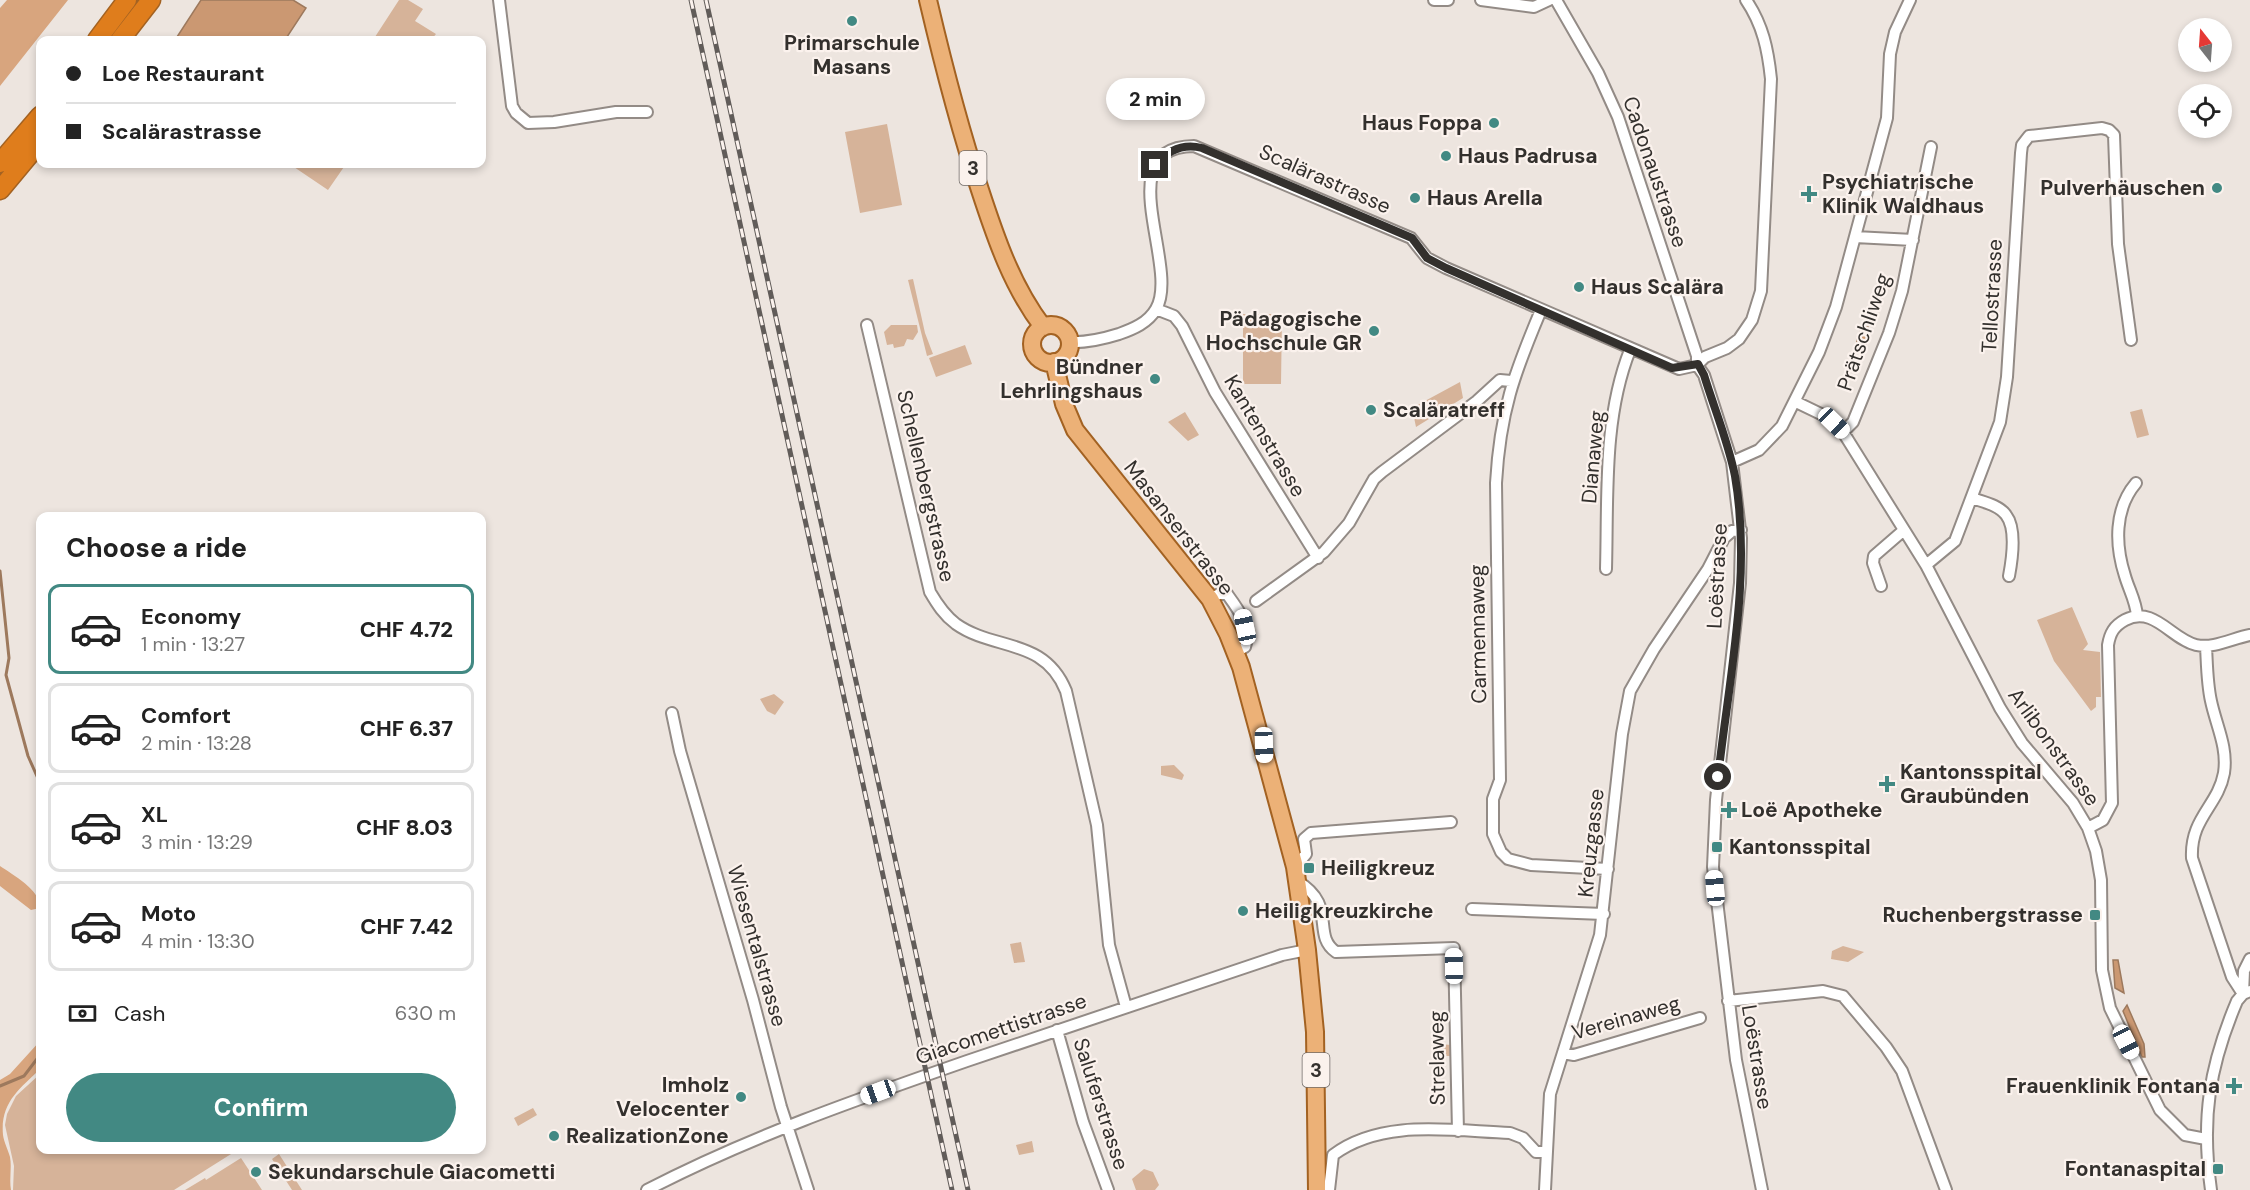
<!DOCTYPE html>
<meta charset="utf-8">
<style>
:root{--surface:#fff;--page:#f6f6f6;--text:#222;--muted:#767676;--line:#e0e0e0;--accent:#428983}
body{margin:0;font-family:"DM Sans",sans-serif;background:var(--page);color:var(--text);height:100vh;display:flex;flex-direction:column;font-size:22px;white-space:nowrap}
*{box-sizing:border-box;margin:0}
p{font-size:20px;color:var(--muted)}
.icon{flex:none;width:33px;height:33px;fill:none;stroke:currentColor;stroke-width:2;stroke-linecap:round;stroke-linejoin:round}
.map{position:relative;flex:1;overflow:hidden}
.panel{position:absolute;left:36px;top:512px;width:450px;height:642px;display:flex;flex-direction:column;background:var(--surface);border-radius:12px;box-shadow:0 3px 9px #0003}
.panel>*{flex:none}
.guide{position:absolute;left:36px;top:36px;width:450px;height:132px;border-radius:12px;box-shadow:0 3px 9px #0003;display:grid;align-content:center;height:132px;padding:0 30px;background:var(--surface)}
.needle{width:39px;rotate:343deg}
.tools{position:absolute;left:2178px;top:18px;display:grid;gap:12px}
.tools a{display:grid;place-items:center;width:54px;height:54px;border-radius:50%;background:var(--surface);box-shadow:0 3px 9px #0003;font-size:30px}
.end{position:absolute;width:27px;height:27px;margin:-14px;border:8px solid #33302d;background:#fff;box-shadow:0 0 0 3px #fff}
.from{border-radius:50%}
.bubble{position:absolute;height:42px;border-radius:21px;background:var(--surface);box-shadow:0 3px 9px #0003;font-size:20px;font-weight:800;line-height:42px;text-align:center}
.car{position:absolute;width:18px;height:36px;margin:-18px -9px;border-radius:8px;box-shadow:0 0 4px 2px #0007;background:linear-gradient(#fff 24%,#345 0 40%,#fff 0 76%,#345 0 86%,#fff 0)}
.guide b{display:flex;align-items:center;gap:21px;height:57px;font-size:22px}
.guide b+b{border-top:2px solid var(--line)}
.guide i{width:15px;height:15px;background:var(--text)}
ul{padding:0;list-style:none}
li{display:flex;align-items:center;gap:18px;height:90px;margin:0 12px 9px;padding:0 18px;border:3px solid var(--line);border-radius:12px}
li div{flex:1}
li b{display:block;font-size:22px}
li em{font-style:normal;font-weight:800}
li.on{border-color:var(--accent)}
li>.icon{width:54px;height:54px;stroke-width:1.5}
h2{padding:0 30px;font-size:27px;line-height:72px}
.pay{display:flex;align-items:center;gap:15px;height:66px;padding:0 30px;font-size:22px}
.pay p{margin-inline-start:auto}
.button{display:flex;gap:12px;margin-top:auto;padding:12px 30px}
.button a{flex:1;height:69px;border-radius:36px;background:var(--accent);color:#fff;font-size:24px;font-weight:800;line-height:69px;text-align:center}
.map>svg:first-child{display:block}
.green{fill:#d6b399}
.forest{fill:#d8a57e}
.water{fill:#cb9872;stroke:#9d795d;stroke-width:1.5}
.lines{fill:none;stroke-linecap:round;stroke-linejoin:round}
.stream{stroke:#9d795d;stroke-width:3}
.street-casing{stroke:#938b86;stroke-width:14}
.primary-casing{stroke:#a36222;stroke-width:20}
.highway-casing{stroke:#a36222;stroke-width:21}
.street{stroke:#fff;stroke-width:10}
.primary{stroke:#ecb177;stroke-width:16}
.highway{stroke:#df7d1c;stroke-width:18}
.rail-casing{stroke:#615c59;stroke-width:5}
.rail{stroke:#fbf2ed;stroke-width:3;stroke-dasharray:9;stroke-linecap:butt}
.route{stroke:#33302d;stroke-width:8}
.poi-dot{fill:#428983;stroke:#fbf2ed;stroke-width:2}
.labels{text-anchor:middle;stroke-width:4.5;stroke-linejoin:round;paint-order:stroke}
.shield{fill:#fbf2ed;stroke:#6f6a67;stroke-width:1.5}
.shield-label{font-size:20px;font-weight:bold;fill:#33302d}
.poi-label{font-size:21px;font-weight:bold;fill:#33302d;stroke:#fbf2ed;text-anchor:start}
.street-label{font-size:21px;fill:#33302d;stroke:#fbf2ed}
</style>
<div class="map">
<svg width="2250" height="1190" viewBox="0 0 2250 1190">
<rect width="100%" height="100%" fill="#ede5df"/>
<path class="green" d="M 399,0 L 408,0 L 423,9 L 415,21 L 436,34 L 431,40 L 373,40 Z
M 887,124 L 902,205 L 860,213 L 845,132 Z
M 293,164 L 346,164 L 328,190 L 291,165 Z
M 913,279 L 925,333 L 933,354 L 927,356 L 908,280 Z
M 1243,314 L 1282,314 L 1281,384 L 1243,384 Z
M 891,325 L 917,325 L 918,332 L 913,340 L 907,339 L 904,346 L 894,348 L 893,344 L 887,345 L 884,332 Z
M 965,345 L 972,364 L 936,377 L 929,358 Z
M 1460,382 L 1463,398 L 1416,427 L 1412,408 Z
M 2142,409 L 2149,435 L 2137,438 L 2130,412 Z
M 1185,412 L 1199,435 L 1188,441 L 1168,422 Z
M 2072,607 L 2088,644 L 2083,650 L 2100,652 L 2101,697 L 2096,697 L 2096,707 L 2091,711 L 2054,661 L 2037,620 Z
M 774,694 L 784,702 L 775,715 L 767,711 L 760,699 Z
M 1174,765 L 1184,775 L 1182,780 L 1161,775 L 1161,766 Z
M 1021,942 L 1025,962 L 1014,963 L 1010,944 Z
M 1843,946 L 1864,952 L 1848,962 L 1831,959 L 1832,951 Z
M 1438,1044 L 1452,1045 L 1452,1056 L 1438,1056 Z
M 40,1074 L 40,1149 L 239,1149 L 174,1190 L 13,1190 L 14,1166 L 5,1125 L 7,1114 L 16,1096 Z
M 533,1108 L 537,1115 L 518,1126 L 514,1118 Z
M 1032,1141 L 1034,1152 L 1019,1155 L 1016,1145 Z
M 279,1154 L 302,1190 L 292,1190 L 272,1159 Z
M 241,1158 L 262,1190 L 185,1190 L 205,1178 L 206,1180 Z
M 1144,1169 L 1153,1172 L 1159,1185 L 1155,1190 L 1136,1190 L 1132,1179 Z"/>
<path class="forest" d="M 7,0 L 68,0 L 0,86 L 0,8 Z
M 0,866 C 13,875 41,890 40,908 L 31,910 L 0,886 Z
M 40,1041 L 40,1069 C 20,1089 0,1102 3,1135 C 4,1142 8,1150 10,1157 C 12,1168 9,1179 11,1190 L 0,1190 L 0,1080 L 10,1074 Z"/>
<path class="water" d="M 201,0 L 293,0 L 306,8 L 285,40 L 175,40 Z
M 1863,326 L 1868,327 L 1866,345 L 1857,345 L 1857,337 Z
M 2113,960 L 2118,960 L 2124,993 L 2115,988 Z
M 2127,1005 L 2144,1044 L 2145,1057 L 2142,1057 L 2123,1011 Z"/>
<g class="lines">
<path class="stream" d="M 0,571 L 9,658 L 6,675 L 28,756 L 40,783
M 0,1086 L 24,1076 L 40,1055"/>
<defs>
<path id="street" d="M 499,0 L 512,106 L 516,113 L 528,123 L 554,122 L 616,112 L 647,112
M 1434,0 L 1448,0
M 1481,0 L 1534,7 L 1549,0
M 1556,0 L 1598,73 L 1618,117 L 1697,356 L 1697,365
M 1855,237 L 1913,240
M 1156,309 L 1174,316 L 1182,326 L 1215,392 L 1318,558
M 1541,310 C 1514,374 1500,412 1496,483 L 1500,780 L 1493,799 L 1493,834 L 1501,852 L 1508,859 L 1531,865 L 1608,869
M 867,325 L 930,592 C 937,604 944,615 956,624 C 994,651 1044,637 1066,691 L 1097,825 L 1109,945 L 1126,1007
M 1069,342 C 1086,343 1103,339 1119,334 C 1133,329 1148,323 1156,309 C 1181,267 1107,147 1194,146 L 1411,238 L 1427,258 L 1446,268 L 1679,369 L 1697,365 L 1705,357 L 1727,348 L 1739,339 L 1752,320 L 1761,291 L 1771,79 C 1768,50 1763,25 1746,0
M 1697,365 L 1704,375 L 1732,462 L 1741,538 L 1740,583 L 1716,800 L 1713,867 L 1736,1060 L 1762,1190
M 1796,402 L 1825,416 L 1843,432 L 1926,565 L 2000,708 L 2022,743 L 2073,803 L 2088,828 L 2096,851 L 2101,880 L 2102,970 L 2110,1008 L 2160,1110 L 2185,1135 L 2206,1139
M 1843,432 L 1853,422 L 1889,333 L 1902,291 L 1931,147
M 1732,462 L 1759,450 L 1782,426 L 1819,352 L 1836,307 L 1887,118 L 1890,54 L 1895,32 L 1910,0
M 2136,483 C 2114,509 2115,545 2125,576 C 2129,590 2136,601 2137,616
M 1972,498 C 1983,502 1999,505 2006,515 C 2017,529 2012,560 2009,576
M 1926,565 L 1955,541 L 2000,422 L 2007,377 L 2021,153 L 2022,145 L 2029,136 L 2102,128 L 2109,130 L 2114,135 L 2118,244 L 2131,340
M 1606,569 C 1608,496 1603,418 1630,350
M 1881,586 L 1873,563 L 1874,556 L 1904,530
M 1210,599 L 1219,594 L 1227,594 C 1238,609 1252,627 1245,647 L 1236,652
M 1256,601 L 1324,552 L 1349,523 L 1374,479 L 1382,472 L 1477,401 L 1500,380 L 1511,381
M 2206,646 C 2207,664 2207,683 2211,701 C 2216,725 2228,747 2224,773 C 2218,806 2190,818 2192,858 L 2232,977 L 2243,994
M 672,713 L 680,751 L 753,1000 L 781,1107 L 808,1190
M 2088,828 L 2103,820 L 2112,803 L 2108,645 C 2110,633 2114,626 2125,620 C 2154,605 2171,639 2196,645 C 2214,649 2233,638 2250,635
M 1295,867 L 1306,854 L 1304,839 L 1311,833 L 1451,822
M 1297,881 C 1338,905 1311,935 1336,952 L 1454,948 L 1458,1131
M 1472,909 L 1604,914
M 2243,993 L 2244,971 L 2250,959
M 1728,1001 L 1823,991 L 1843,996 L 1886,1047 L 1902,1071 L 1946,1190
M 1057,1030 L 1083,1122 L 1108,1190
M 1563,1053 L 1574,1055 L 1700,1018
M 647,1190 C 749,1137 858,1099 967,1061 C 1072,1025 1177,990 1282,955 L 1307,950
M 1329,1190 L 1333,1155 C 1382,1118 1452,1131 1510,1133 L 1523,1138 L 1536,1152 L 1546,1152
M 1545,1190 L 1550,1094 L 1600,935 L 1622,734 L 1630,691 L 1654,649 L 1708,569 L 1724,538 L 1732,531 L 1741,530
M 2211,1190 C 2201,1119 2209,1067 2237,1001 L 2243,994 L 2250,991"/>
<path id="primary" d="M 928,0 C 943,64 959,127 980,190 C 996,239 1012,286 1043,327
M1032 344a19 19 0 1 1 38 0a19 19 0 1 1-38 0Z
M 1054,362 L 1064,404 L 1075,430 L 1210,599 L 1228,634 L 1241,667 L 1295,867 L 1307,950 L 1315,1032 L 1317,1190"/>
<path id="highway" d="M 97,40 L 127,0
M 120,40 L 151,0
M 0,163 L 40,116
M 0,190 L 40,142"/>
</defs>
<use href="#street" class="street-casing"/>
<use href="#primary" class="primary-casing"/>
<use href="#highway" class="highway-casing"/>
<use href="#street" class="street"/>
<use href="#primary" class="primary"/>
<use href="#highway" class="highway"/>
<defs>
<path id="rail" d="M 691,0 L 952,1190
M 706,0 L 968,1190"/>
</defs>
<use href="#rail" class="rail-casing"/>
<use href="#rail" class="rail"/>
</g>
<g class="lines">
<path class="route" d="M 1155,165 C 1168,150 1183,143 1202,148 L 1412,238 L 1427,258 L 1446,268 L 1672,368 L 1698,364 L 1704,375 C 1714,408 1728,441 1735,476 C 1752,575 1729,678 1718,777"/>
</g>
<g class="poi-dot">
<circle cx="852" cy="21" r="6"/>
<circle cx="1494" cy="123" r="6"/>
<circle cx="1446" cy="156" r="6"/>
<circle cx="2217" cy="188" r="6"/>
<path d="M1806 185h6v6h6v6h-6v6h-6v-6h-6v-6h6z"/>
<circle cx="1415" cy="198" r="6"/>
<circle cx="1579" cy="287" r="6"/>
<circle cx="1374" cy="331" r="6"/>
<circle cx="1155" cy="379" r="6"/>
<circle cx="1371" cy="410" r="6"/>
<path d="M1884 775h6v6h6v6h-6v6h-6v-6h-6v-6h6z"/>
<path d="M1726 801h6v6h6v6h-6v6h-6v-6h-6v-6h6z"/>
<rect x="1711" y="841" width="12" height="12" rx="3"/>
<rect x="1303" y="862" width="12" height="12" rx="3"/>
<circle cx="1243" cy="911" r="6"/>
<rect x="2089" y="909" width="12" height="12" rx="3"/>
<path d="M2231 1077h6v6h6v6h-6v6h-6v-6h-6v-6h6z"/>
<circle cx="741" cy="1097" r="6"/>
<circle cx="554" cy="1136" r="6"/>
<rect x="2212" y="1163" width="12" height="12" rx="3"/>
<circle cx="256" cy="1172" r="6"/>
</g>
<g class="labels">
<g class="shield">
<rect x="959.5" y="151" width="27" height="34" rx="4.5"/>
<rect x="1302.5" y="1053" width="27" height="34" rx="4.5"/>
</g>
<g class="shield-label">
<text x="973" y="175">3</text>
<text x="1316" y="1077">3</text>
</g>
<g class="poi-label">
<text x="852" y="50" text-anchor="middle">Primarschule<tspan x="852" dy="24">Masans</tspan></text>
<text x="1482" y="130" text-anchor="end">Haus Foppa</text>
<text x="1458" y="163">Haus Padrusa</text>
<text x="1822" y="189">Psychiatrische<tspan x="1822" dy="24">Klinik Waldhaus</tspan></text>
<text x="2205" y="195" text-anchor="end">Pulverhäuschen</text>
<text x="1427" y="205">Haus Arella</text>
<text x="1591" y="294">Haus Scalära</text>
<text x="1362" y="326" text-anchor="end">Pädagogische<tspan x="1362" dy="24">Hochschule GR</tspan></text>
<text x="1143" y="374" text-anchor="end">Bündner<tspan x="1143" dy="24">Lehrlingshaus</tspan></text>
<text x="1383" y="417">Scaläratreff</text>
<text x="1900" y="779">Kantonsspital<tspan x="1900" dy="24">Graubünden</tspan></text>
<text x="1741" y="817">Loë Apotheke</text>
<text x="1729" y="854">Kantonsspital</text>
<text x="1321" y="875">Heiligkreuz</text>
<text x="1255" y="918">Heiligkreuzkirche</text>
<text x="2083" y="922" text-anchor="end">Ruchenbergstrasse</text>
<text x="729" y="1092" text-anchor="end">Imholz<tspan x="729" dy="24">Velocenter</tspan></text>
<text x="2220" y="1093" text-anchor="end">Frauenklinik Fontana</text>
<text x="566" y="1143">RealizationZone</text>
<text x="2206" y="1176" text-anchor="end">Fontanaspital</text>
<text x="268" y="1179">Sekundarschule Giacometti</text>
</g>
<g class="street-label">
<text transform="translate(1655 172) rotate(71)" y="7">Cadonaustrasse</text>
<text transform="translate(1325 179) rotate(24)" y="7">Scalärastrasse</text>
<text transform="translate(1992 296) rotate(-87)" y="7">Tellostrasse</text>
<text transform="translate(1864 332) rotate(-71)" y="7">Prätschliweg</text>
<text transform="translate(1265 436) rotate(59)" y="7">Kantenstrasse</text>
<text transform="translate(1593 457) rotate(-85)" y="7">Dianaweg</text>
<text transform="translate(926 486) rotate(77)" y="7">Schellenbergstrasse</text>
<text transform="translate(1179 528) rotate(52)" y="7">Masanserstrasse</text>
<text transform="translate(1717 576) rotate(-87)" y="7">Loëstrasse</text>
<text transform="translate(1478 634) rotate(-91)" y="7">Carmennaweg</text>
<text transform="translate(2054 747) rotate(54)" y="7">Arlibonstrasse</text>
<text transform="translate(1591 843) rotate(-84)" y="7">Kreuzgasse</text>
<text transform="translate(757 946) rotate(74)" y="7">Wiesentalstrasse</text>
<text transform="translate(1626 1018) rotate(-16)" y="7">Vereinaweg</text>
<text transform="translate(1001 1029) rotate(-19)" y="7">Giacomettistrasse</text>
<text transform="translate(1757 1057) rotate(81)" y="7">Loëstrasse</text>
<text transform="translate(1437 1058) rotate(-91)" y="7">Strelaweg</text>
<text transform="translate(1101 1104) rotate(72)" y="7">Saluferstrasse</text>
</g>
</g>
</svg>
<div class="tools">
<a><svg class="needle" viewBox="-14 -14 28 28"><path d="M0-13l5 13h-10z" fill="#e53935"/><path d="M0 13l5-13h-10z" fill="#767676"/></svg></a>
<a><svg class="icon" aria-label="locate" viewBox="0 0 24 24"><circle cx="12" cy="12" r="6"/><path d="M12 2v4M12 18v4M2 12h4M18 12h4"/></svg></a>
</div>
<i class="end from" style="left:1718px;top:777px"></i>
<i class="end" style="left:1155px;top:165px"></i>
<div class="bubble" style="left:1106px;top:78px;width:99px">2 min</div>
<i class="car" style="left:1834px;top:423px;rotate:134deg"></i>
<i class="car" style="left:1245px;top:627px;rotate:348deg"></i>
<i class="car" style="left:1264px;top:745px;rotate:178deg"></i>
<i class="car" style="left:1715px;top:888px;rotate:355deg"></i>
<i class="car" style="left:1454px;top:966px;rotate:359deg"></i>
<i class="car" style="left:2126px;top:1042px;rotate:153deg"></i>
<i class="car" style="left:878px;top:1092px;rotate:250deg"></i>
<div class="guide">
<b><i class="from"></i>Loe Restaurant</b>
<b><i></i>Scalärastrasse</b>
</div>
<section class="panel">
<h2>Choose a ride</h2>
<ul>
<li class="on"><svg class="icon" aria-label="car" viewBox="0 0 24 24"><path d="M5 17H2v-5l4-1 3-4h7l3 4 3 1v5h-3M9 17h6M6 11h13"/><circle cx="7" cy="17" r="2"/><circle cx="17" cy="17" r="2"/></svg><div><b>Economy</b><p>1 min · 13:27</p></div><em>CHF 4.72</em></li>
<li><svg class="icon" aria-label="car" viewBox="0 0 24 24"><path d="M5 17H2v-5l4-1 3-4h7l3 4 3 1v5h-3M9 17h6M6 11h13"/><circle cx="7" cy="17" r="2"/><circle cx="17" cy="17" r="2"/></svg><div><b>Comfort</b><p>2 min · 13:28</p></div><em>CHF 6.37</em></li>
<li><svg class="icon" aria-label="car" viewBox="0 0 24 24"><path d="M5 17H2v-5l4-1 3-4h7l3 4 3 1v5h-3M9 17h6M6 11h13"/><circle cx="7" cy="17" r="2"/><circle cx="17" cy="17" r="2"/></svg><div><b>XL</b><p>3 min · 13:29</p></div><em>CHF 8.03</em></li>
<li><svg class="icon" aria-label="car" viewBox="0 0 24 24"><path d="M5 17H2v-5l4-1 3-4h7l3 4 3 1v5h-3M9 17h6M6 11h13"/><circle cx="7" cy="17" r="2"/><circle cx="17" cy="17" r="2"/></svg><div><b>Moto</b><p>4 min · 13:30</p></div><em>CHF 7.42</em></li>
</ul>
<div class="pay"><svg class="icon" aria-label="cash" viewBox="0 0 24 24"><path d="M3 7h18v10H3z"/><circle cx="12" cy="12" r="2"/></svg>Cash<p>630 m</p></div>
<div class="button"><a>Confirm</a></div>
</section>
</div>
